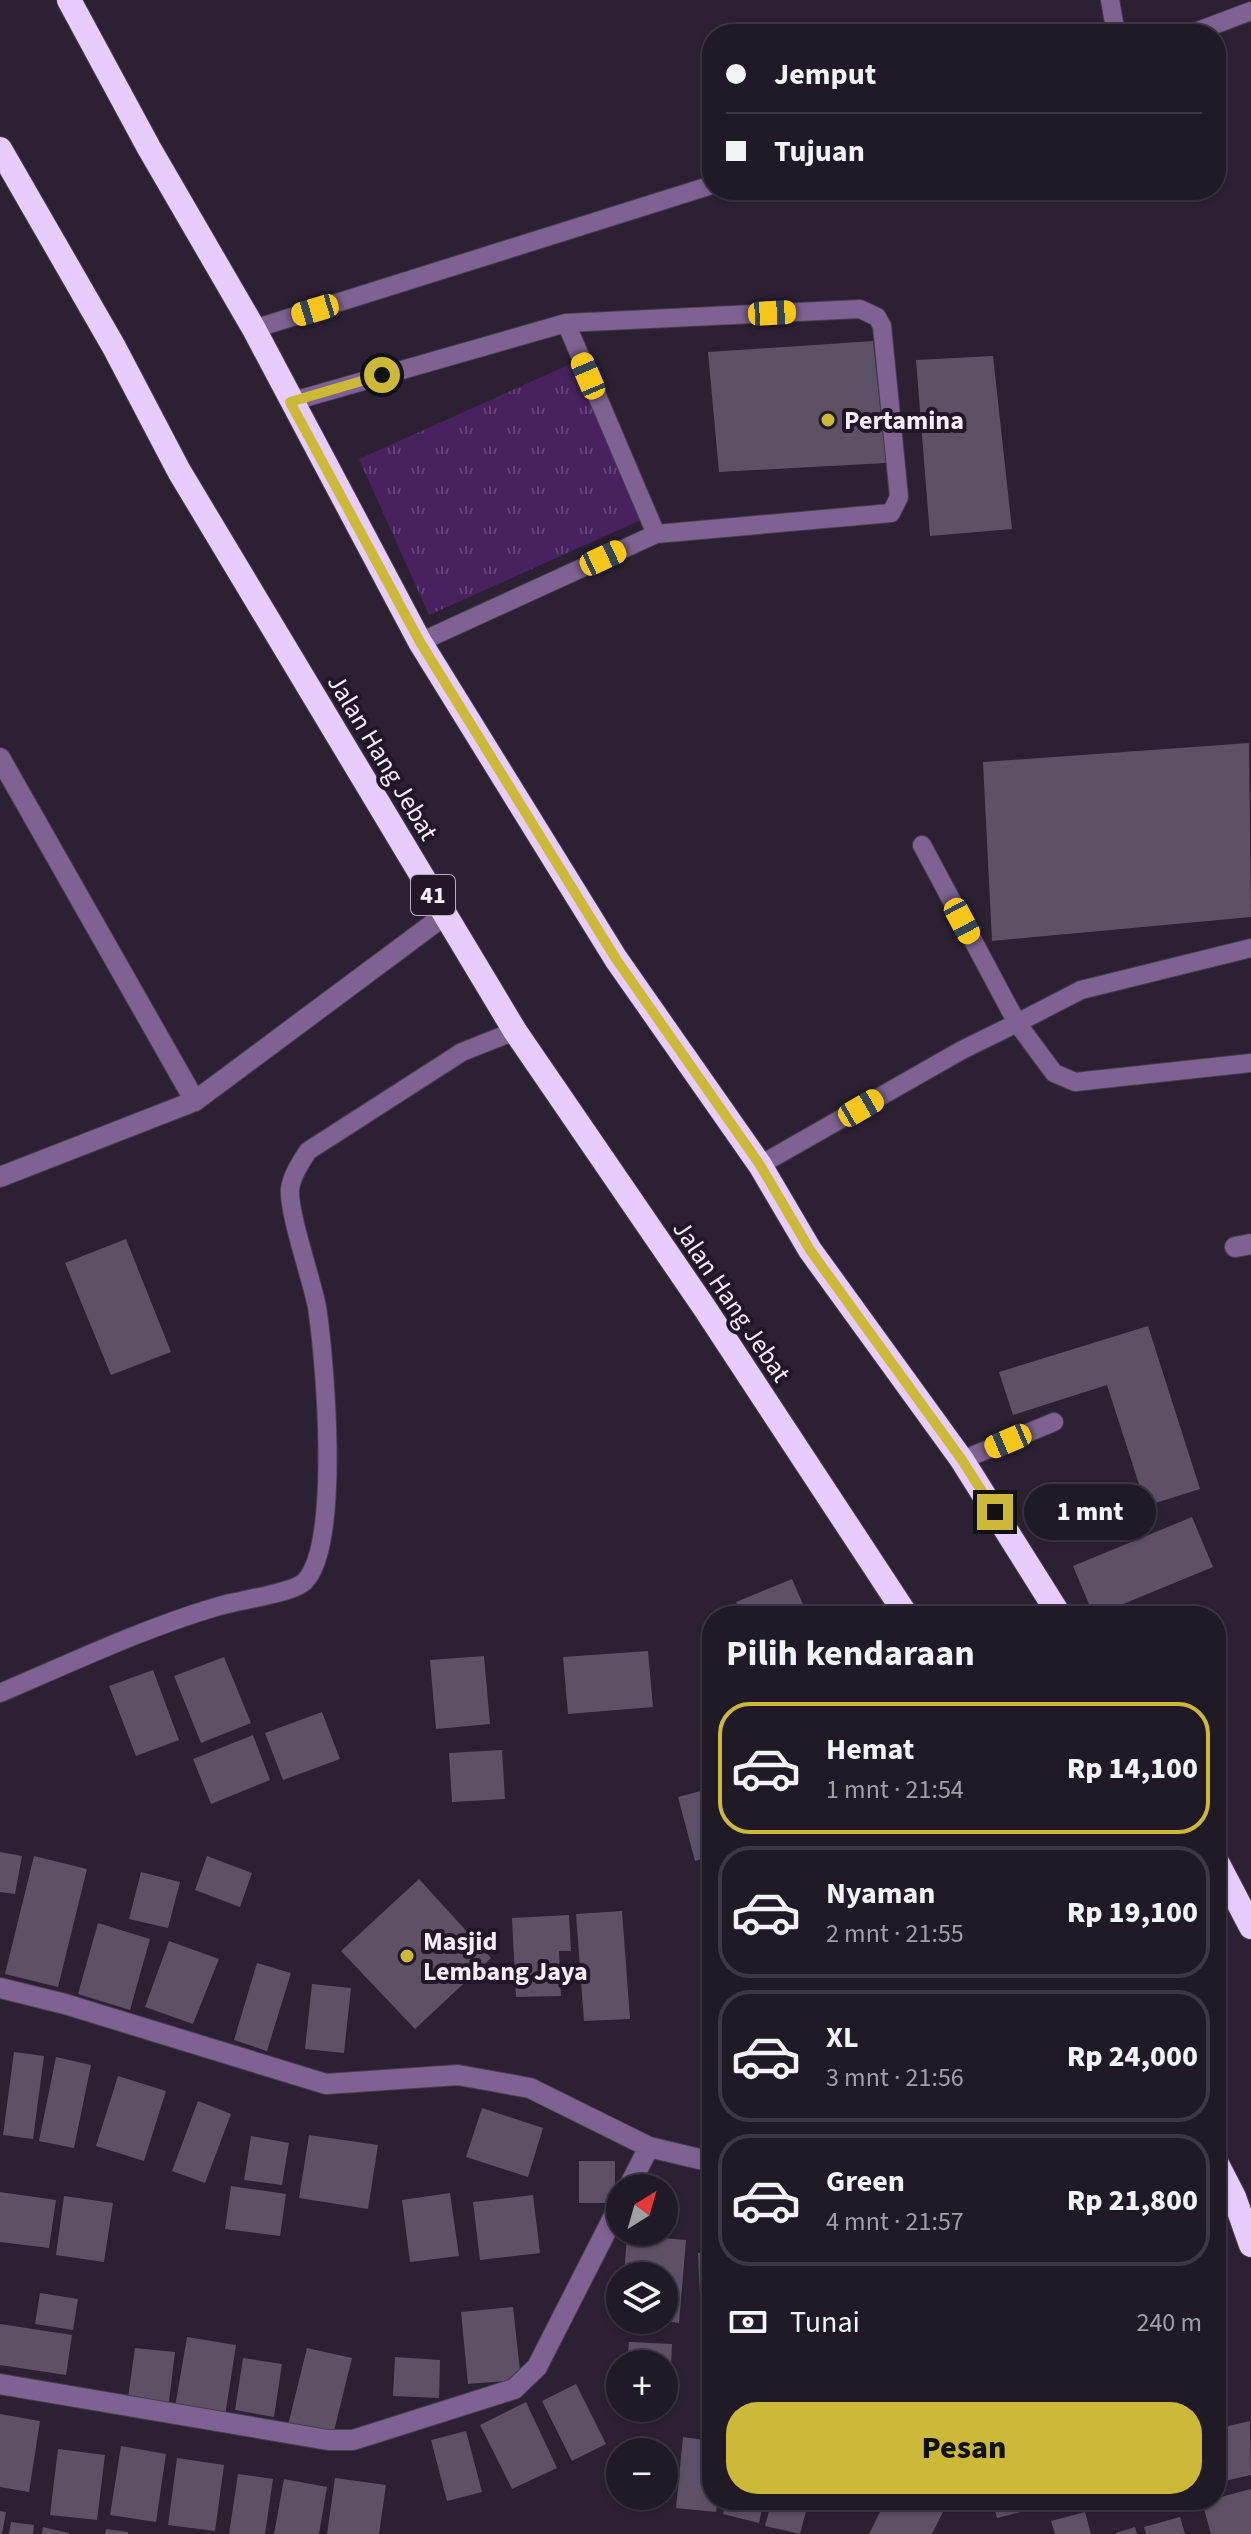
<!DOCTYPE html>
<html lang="id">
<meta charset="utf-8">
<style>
:root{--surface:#201926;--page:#2d2632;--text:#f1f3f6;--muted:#a2a0a7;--line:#3d3843;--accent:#cdb938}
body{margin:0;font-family:"Source Sans 3",sans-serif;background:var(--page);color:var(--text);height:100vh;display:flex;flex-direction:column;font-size:30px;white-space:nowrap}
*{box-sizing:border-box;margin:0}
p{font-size:26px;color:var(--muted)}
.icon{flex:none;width:44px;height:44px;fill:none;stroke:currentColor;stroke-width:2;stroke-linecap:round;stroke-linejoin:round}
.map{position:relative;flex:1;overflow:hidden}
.panel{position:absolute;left:702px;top:1606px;width:524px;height:904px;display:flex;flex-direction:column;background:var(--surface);border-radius:32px;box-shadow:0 2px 6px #0004,0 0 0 2px var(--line)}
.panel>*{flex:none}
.banner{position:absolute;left:702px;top:24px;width:524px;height:176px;border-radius:32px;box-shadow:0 2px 6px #0004,0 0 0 2px var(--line);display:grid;align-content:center;height:176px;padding:0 24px;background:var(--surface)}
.needle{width:52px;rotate:37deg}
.controls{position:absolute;left:606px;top:2174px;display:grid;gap:16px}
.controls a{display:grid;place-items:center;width:72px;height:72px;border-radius:50%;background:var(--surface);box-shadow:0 2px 6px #0004,0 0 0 2px var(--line);font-size:40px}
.end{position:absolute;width:36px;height:36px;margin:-18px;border:10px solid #cdb938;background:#111;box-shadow:0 0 0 4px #111}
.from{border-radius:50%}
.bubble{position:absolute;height:56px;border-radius:28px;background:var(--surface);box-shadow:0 2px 6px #0004,0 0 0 2px var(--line);font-size:26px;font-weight:800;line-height:56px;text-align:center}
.car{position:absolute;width:24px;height:48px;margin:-24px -12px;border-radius:10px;box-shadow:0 0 6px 2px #0007;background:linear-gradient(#f5c518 24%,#345 0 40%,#f5c518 0 76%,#345 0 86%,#f5c518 0)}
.banner b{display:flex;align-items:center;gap:28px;height:76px;font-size:30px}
.banner b+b{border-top:2px solid var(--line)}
.banner i{width:20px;height:20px;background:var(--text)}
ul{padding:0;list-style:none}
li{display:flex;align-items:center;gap:24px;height:132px;margin:0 16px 12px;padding:0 8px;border:4px solid var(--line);border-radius:32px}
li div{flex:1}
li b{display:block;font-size:30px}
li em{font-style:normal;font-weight:800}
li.current{border-color:var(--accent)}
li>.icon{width:72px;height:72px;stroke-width:1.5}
h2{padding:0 24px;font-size:36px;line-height:96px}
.pay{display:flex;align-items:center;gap:20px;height:88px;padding:0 24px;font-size:30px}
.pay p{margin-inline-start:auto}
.cta{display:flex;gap:16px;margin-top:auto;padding:16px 24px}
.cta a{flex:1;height:92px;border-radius:32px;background:var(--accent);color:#111;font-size:32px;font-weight:800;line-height:92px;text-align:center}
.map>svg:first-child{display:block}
.grass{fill:url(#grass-tufts)}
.building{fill:#5d5166}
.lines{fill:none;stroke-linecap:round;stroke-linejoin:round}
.lane-casing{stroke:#473e4f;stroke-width:20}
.street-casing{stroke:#473e4f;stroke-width:22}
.highway-casing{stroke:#473e4f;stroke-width:26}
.lane{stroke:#7e6392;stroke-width:18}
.street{stroke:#7e6392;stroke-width:20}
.highway{stroke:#e7cdfc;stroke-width:24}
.route{stroke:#cdb938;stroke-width:10}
.poi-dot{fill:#cdb938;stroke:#211729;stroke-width:3}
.labels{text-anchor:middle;stroke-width:8;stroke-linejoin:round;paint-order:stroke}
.shield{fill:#211729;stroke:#b5aebb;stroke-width:2}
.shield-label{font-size:24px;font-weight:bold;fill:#f5eefa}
.poi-label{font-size:26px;font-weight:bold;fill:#f5eefa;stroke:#211729;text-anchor:start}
.street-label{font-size:26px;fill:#f5eefa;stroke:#211729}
</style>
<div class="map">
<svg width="1251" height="2534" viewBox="0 0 1251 2534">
<defs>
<pattern id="grass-tufts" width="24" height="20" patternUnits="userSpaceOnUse" patternTransform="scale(2)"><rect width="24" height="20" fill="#47225f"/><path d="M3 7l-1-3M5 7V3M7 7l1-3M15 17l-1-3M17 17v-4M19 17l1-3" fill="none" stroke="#624277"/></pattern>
</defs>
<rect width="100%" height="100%" fill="#2b2133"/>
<path class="grass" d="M 584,358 L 654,514 L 429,615 L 359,459 Z"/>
<path class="building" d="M 873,341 L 886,463 L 719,472 L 708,352 Z
M 993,356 L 1012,529 L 930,536 L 916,360 Z
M 1249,743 L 1251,917 L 992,941 L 983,762 Z
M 126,1239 L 171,1352 L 111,1375 L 65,1263 Z
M 1148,1326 L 1200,1489 L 1146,1506 L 1107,1385 L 1013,1415 L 999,1372 Z
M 1192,1517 L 1213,1567 L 1094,1616 L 1073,1566 Z
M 792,1579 L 808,1616 L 742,1616 L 736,1602 Z
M 648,1651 L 653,1707 L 568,1714 L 563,1657 Z
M 484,1656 L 490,1724 L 436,1729 L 430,1660 Z
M 224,1657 L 251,1723 L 201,1743 L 174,1676 Z
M 153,1670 L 179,1740 L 136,1756 L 109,1686 Z
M 322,1712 L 340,1759 L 283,1780 L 265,1733 Z
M 253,1735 L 270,1780 L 211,1804 L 193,1759 Z
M 502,1750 L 505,1799 L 452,1802 L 449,1753 Z
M 712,1788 L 712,1856 L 695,1861 L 678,1797 Z
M 0,1852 L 22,1856 L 15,1894 L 0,1892 Z
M 34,1856 L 87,1869 L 58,1987 L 5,1974 Z
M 207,1856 L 252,1873 L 240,1907 L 195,1890 Z
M 141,1872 L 180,1882 L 168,1928 L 129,1919 Z
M 419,1879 L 491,1958 L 415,2029 L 341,1951 Z
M 622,1911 L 630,2019 L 584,2021 L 576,1914 Z
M 569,1915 L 571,1951 L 559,1951 L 561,1996 L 516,1997 L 512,1918 Z
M 98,1923 L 150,1939 L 130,2010 L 78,1994 Z
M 169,1941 L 219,1959 L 193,2024 L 145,2007 Z
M 257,1963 L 291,1973 L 267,2051 L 234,2040 Z
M 312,1984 L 351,1988 L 344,2053 L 305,2049 Z
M 14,2052 L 44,2056 L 33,2139 L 3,2135 Z
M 56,2057 L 91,2065 L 74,2148 L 39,2141 Z
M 118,2076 L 166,2091 L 144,2161 L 96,2146 Z
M 198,2101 L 231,2114 L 205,2183 L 172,2171 Z
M 482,2108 L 543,2128 L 528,2177 L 466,2157 Z
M 309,2135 L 378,2145 L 368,2209 L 299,2198 Z
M 251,2136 L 289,2143 L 282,2185 L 244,2180 Z
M 579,2161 L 615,2161 L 615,2203 L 579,2203 Z
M 231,2186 L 286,2194 L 280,2236 L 225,2229 Z
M 0,2192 L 56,2200 L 49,2248 L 0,2242 Z
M 450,2193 L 459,2256 L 410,2262 L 402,2200 Z
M 533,2195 L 540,2253 L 480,2260 L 473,2202 Z
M 64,2196 L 113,2203 L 104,2262 L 56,2255 Z
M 627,2235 L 686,2240 L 679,2323 L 664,2321 L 664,2276 L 624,2276 Z
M 698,2253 L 712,2253 L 712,2319 L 701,2319 Z
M 40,2293 L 78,2299 L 73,2330 L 35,2324 Z
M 513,2307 L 521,2380 L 468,2384 L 461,2312 Z
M 0,2324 L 72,2335 L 66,2375 L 0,2365 Z
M 187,2337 L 236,2345 L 225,2416 L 175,2407 Z
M 629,2342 L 672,2344 L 670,2388 L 664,2388 L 664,2364 L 627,2364 Z
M 135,2348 L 175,2352 L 168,2410 L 127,2405 Z
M 307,2348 L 352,2358 L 333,2435 L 288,2425 Z
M 395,2357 L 440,2360 L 439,2398 L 393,2396 Z
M 243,2358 L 282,2364 L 274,2417 L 235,2410 Z
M 576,2384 L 606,2444 L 572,2461 L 542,2401 Z
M 526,2402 L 557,2468 L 512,2489 L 480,2425 Z
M 0,2414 L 40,2421 L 29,2492 L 0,2487 Z
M 1250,2421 L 1251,2475 L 1216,2483 L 1216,2429 Z
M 466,2431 L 482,2492 L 447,2501 L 431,2440 Z
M 683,2437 L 712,2441 L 712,2500 L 718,2500 L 716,2512 L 676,2508 Z
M 121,2446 L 166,2454 L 156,2522 L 110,2515 Z
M 58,2449 L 105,2455 L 97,2520 L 50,2515 Z
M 177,2458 L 224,2465 L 215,2531 L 168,2525 Z
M 238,2474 L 273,2479 L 265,2534 L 229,2534 Z
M 335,2478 L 386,2485 L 379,2534 L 327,2534 Z
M 284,2479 L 327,2487 L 319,2534 L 274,2534 Z
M 1251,2489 L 1251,2534 L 1211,2534 L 1202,2502 Z
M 727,2500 L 764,2500 L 759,2523 L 723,2514 Z
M 772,2500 L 809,2500 L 800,2534 L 765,2526 Z
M 886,2500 L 949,2500 L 932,2534 L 869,2534 Z
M 992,2500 L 1064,2500 L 1064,2501 L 997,2518 Z
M 0,2511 L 6,2512 L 2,2534 L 0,2534 Z
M 1085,2512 L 1091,2534 L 1055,2534 L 1051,2521 Z
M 1180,2517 L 1185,2534 L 1146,2534 L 1144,2527 Z
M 11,2522 L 34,2525 L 33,2534 L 9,2534 Z
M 43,2527 L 69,2533 L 69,2534 L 42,2534 Z
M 1135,2527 L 1137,2534 L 1116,2534 L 1116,2533 Z
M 106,2529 L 128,2532 L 128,2534 L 105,2534 Z"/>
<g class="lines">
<defs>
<path id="lane" d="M 1110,0 L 1116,34
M 1190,34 L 1251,11
M 566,323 L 656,534
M 254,329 L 712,185
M 290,402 L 566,323 L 860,309 L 877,317 L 882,326 L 899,497 L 891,513 L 656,534 L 420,642
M 922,845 L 1017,1023 L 1081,990 L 1251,948
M 760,1165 L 962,1050 L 1017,1023 L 1054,1073 L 1075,1082 L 1251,1063
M 962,1460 L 1054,1422
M 0,1693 C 73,1662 144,1628 219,1606 C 239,1600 295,1593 305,1581 C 341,1545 325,1359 317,1307 C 312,1280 288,1212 290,1189 C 292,1175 301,1162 308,1151 L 462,1052 L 515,1031"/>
<path id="street" d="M 0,758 L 195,1101
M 0,1177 L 195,1101 L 445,915
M 1235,1247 L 1251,1244
M 0,1988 L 65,2004 L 326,2084 L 458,2075 L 530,2088 L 649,2147 L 712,2162
M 628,2188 L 649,2147
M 0,2384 L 328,2440 L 353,2440 L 514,2389 L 537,2367 L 620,2204"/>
<path id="highway" d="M 69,0 L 149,148 L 254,329 L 420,642 L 616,959 L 760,1165 L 810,1250 L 962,1460 L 1060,1616
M 0,149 L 114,347 L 179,471 L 515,1031 L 704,1307 L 907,1616
M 1216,1860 L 1251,1927
M 1216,2162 L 1234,2197 L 1251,2245"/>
</defs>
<use href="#lane" class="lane-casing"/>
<use href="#street" class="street-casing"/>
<use href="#highway" class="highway-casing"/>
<use href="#lane" class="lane"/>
<use href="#street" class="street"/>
<use href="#highway" class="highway"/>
</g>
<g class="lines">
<path class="route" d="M 382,375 L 290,402 L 420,642 L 616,959 L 760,1165 L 810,1250 L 962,1460 L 995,1512"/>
</g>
<g class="poi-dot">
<circle cx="828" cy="420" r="8"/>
<circle cx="407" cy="1956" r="8"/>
</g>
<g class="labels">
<rect class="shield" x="411" y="875" width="44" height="40" rx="6"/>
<g class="shield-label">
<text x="433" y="903">41</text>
</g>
<g class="poi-label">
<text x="844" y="429">Pertamina</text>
<text x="423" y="1950">Masjid<tspan x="423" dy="30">Lembang Jaya</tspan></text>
</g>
<g class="street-label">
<text transform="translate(383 757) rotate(59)" y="9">Jalan Hang Jebat</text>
<text transform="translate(732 1301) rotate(56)" y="9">Jalan Hang Jebat</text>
</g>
</g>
</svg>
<div class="controls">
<a><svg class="needle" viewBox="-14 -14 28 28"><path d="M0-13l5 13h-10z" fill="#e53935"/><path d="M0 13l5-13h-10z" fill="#a2a0a7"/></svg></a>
<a><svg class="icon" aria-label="layers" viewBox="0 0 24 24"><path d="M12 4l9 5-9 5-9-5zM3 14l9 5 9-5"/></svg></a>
<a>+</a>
<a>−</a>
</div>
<i class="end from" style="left:382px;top:375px"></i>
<i class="end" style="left:995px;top:1512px"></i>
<div class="bubble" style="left:1024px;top:1484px;width:132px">1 mnt</div>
<i class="car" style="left:315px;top:310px;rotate:253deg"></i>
<i class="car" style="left:772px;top:313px;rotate:87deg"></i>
<i class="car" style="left:588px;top:376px;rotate:337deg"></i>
<i class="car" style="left:603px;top:558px;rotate:65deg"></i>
<i class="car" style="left:962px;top:921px;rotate:152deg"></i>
<i class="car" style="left:861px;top:1108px;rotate:60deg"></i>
<i class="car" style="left:1008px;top:1441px;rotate:247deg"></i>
<div class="banner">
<b><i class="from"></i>Jemput</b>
<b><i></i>Tujuan</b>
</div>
<section class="panel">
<h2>Pilih kendaraan</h2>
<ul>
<li class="current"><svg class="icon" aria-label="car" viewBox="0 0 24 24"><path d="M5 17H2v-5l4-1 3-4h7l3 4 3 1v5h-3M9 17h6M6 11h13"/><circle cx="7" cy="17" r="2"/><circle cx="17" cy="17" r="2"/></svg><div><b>Hemat</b><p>1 mnt · 21:54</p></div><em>Rp 14,100</em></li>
<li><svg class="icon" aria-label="car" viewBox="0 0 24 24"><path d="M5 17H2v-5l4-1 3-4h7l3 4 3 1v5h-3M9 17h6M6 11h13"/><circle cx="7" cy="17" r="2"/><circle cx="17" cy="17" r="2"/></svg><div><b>Nyaman</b><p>2 mnt · 21:55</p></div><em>Rp 19,100</em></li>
<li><svg class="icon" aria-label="car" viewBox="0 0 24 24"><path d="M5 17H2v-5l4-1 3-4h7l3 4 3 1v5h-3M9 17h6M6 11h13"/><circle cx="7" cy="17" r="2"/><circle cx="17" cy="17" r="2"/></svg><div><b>XL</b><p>3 mnt · 21:56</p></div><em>Rp 24,000</em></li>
<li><svg class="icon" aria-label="car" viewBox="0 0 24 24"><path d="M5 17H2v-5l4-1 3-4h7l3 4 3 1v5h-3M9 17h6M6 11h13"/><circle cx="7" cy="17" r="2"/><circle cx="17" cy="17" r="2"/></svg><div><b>Green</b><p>4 mnt · 21:57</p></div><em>Rp 21,800</em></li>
</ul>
<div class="pay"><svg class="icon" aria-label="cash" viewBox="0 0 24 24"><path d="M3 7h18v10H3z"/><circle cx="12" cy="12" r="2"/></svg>Tunai<p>240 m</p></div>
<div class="cta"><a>Pesan</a></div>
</section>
</div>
